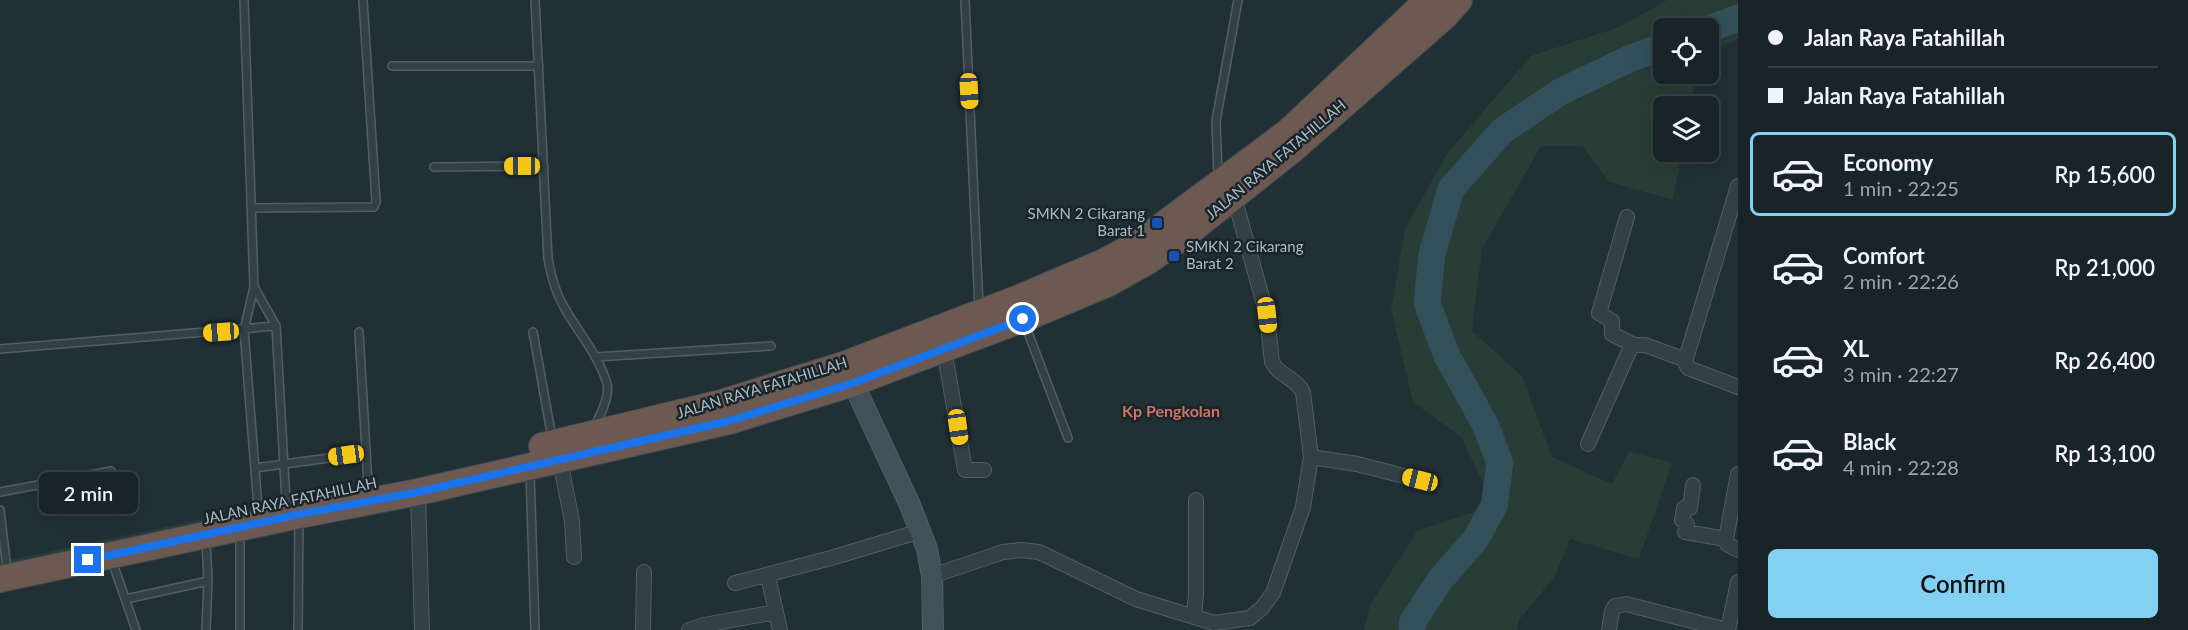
<!DOCTYPE html>
<meta charset="utf-8">
<style>
:root{--surface:#182428;--page:#253034;--text:#f1f3f6;--muted:#9fa4a8;--line:#364145;--accent:#82d1f3}
body{margin:0;font-family:Lato,sans-serif;background:var(--page);color:var(--text);height:100vh;display:flex;flex-direction:column;font-size:22px;white-space:nowrap}
*{box-sizing:border-box;margin:0}
p{font-size:20px;color:var(--muted)}
.icon{flex:none;width:33px;height:33px;fill:none;stroke:currentColor;stroke-width:2;stroke-linecap:round;stroke-linejoin:round}
.map{position:relative;flex:1;overflow:hidden}
.details{display:flex;flex-direction:column;background:var(--surface);width:450px}
.details>*{flex:none}
.top-card{display:grid;align-content:center;height:132px;padding:0 30px;background:var(--surface)}
.controls{position:absolute;left:1653px;top:18px;display:grid;gap:12px}
.controls a{display:grid;place-items:center;width:66px;height:66px;border-radius:9px;background:var(--surface);box-shadow:0 6px 24px #0002,0 0 0 2px var(--line);font-size:30px}
.end{position:absolute;width:27px;height:27px;margin:-14px;border:8px solid #1a73e8;background:#fff;box-shadow:0 0 0 3px #fff}
.from{border-radius:50%}
.bubble{position:absolute;height:42px;border-radius:9px;background:var(--surface);box-shadow:0 6px 24px #0002,0 0 0 2px var(--line);font-size:20px;font-weight:600;line-height:42px;text-align:center}
.car{position:absolute;width:18px;height:36px;margin:-18px -9px;border-radius:8px;box-shadow:0 0 4px 2px #0007;background:linear-gradient(#f5c518 24%,#345 0 40%,#f5c518 0 76%,#345 0 86%,#f5c518 0)}
.top-card b{display:flex;align-items:center;gap:21px;height:57px;font-size:22px}
.top-card b+b{border-top:2px solid var(--line)}
.top-card i{width:15px;height:15px;background:var(--text)}
ul{padding:0;list-style:none}
li{display:flex;align-items:center;gap:18px;height:84px;margin:0 12px 9px;padding:0 18px;border:3px solid transparent;border-radius:9px}
li div{flex:1}
li b{display:block;font-size:22px}
li em{font-style:normal;font-weight:600}
li.active{border-color:var(--accent)}
li>.icon{width:54px;height:54px;stroke-width:1.5}
.action{display:flex;gap:12px;margin-top:auto;padding:12px 30px}
.action a{flex:1;height:69px;border-radius:9px;background:var(--accent);color:#111;font-size:24px;font-weight:600;line-height:69px;text-align:center}
main{display:flex;flex:1;min-height:0}
.map>svg:first-child{display:block}
.green{fill:#283d36}
.lines{fill:none;stroke-linecap:round;stroke-linejoin:round}
.river{stroke:#324f5a;stroke-width:27}
.lane-casing{stroke:#515f64;stroke-width:10}
.street-casing{stroke:#515f64;stroke-width:16}
.secondary-casing{stroke:#515f64;stroke-width:22}
.highway-casing{stroke:#3e4c50;stroke-width:28}
.lane{stroke:#334146;stroke-width:7}
.street{stroke:#334146;stroke-width:14}
.secondary{stroke:#415159;stroke-width:20}
.highway{stroke:#6c5951;stroke-width:26}
.route{stroke:#1a73e8;stroke-width:8}
.transit-dot{fill:#1a4fb4;stroke:#19252a;stroke-width:2}
.labels{text-anchor:middle;stroke-width:5;stroke-linejoin:round;paint-order:stroke}
.street-label{font-size:15px;fill:#adbcc3;stroke:#19252a}
.poi-label{font-size:15px;fill:#adbcc3;stroke:#19252a;text-anchor:end}
.neighbourhood-label{font-size:16px;font-weight:bold;fill:#d07265;stroke:#19252a}
</style>
<main>
<div class="map">
<svg width="1738" height="630" viewBox="0 0 1738 630">
<rect width="100%" height="100%" fill="#203035"/>
<path class="green" d="M 1667,0 L 1738,0 L 1738,39 L 1709,51 L 1708,28 L 1664,28 L 1664,74 L 1696,74 L 1690,106 L 1664,106 L 1664,152 L 1682,152 L 1673,200 L 1609,182 L 1582,146 L 1541,146 L 1482,249 L 1472,331 L 1522,376 L 1552,457 L 1612,484 L 1629,452 L 1672,462 L 1639,559 L 1570,539 L 1555,576 L 1519,620 L 1517,630 L 1364,630 L 1370,605 L 1417,531 L 1494,505 L 1461,437 L 1413,402 L 1391,309 L 1405,229 L 1447,154 L 1531,56 L 1619,27 Z
M 270,505 L 273,520 L 0,579 L 0,562 Z"/>
<g class="lines">
<path class="river" d="M 1708,29 L 1738,18
M 1412,630 L 1412,623 L 1440,580 L 1475,540 L 1494,506 L 1500,463 L 1485,424 L 1447,356 L 1427,303 L 1432,254 L 1451,189 L 1502,131 L 1560,92 L 1631,58 L 1664,46"/>
<defs>
<path id="lane" d="M 244,0 L 254,287 L 244,330 L 258,508
M 535,0 L 548,259 C 551,276 555,292 564,307 C 577,331 600,357 607,384 C 610,397 600,416 594,427
M 965,0 L 979,307
M 392,66 L 539,66
M 434,167 L 544,166
M 1218,175 L 1216,121 L 1238,0
M 251,208 L 374,207 L 376,202 L 363,0
M 254,287 L 276,326 L 286,502
M 1024,322 L 1068,438
M 359,332 L 368,484
M 533,332 L 552,438
M 0,349 L 276,326
M 595,357 L 771,346
M 255,468 L 366,453
M 530,471 L 535,630
M 0,492 L 111,471
M 0,510 L 6,561
M 240,534 L 240,630
M 112,561 L 136,630
M 126,599 L 208,581 L 206,541
M 206,630 L 208,581
M 298,630 L 299,519"/>
<path id="street" d="M 1738,186 L 1685,362 L 1688,368 L 1738,387
M 1627,217 L 1599,313 L 1612,321 L 1612,334 L 1634,345
M 944,349 L 965,470 L 984,470
M 1588,444 L 1630,349 L 1634,345 L 1645,345 L 1686,360
M 1311,457 L 1357,464 L 1420,480
M 560,460 L 572,521 L 574,557
M 1738,474 L 1726,539 L 1727,544 L 1738,550
M 1693,485 L 1690,508 L 1684,508 L 1682,520 L 1687,524 L 1685,532 L 1726,539
M 418,492 L 422,630
M 768,576 L 780,630
M 932,576 L 1003,552 L 1021,550 L 1039,552 L 1136,599 L 1214,623 L 1250,618 L 1262,608 L 1273,593 L 1303,507 L 1311,457 L 1303,392 C 1296,378 1279,376 1272,362 L 1267,315 L 1234,197
M 735,583 L 831,558 L 921,531
M 1194,617 L 1196,594 L 1196,500
M 643,630 L 644,572
M 689,630 L 704,625 L 776,612
M 1609,630 L 1612,611 L 1615,606 L 1626,604 L 1727,630
M 1728,630 L 1738,582"/>
<path id="secondary" d="M 853,383 L 910,505 L 927,549 L 932,576 L 933,630"/>
<path id="highway" d="M 542,446 L 721,403 L 843,365 L 1019,298 L 1104,262 L 1139,243 L 1288,132 L 1428,0
M 0,579 L 299,515 L 418,492 L 729,421 L 853,383 L 1023,319 L 1109,283 L 1148,261 L 1185,235 L 1292,150 L 1445,16 L 1459,0"/>
</defs>
<use href="#lane" class="lane-casing"/>
<use href="#street" class="street-casing"/>
<use href="#secondary" class="secondary-casing"/>
<use href="#highway" class="highway-casing"/>
<use href="#lane" class="lane"/>
<use href="#street" class="street"/>
<use href="#secondary" class="secondary"/>
<use href="#highway" class="highway"/>
</g>
<g class="lines">
<path class="route" d="M 88,560 L 300,514 L 418,492 L 729,421 L 853,383 L 1023,319"/>
</g>
<g class="transit-dot">
<rect x="1151" y="217" width="12" height="12" rx="3"/>
<rect x="1168" y="250" width="12" height="12" rx="3"/>
</g>
<g class="labels">
<g class="street-label">
<text transform="translate(1276 160) rotate(-40)" y="5">JALAN RAYA FATAHILLAH</text>
<text transform="translate(762 388) rotate(-17)" y="5">JALAN RAYA FATAHILLAH</text>
<text transform="translate(290 501) rotate(-12)" y="5">JALAN RAYA FATAHILLAH</text>
</g>
<g class="poi-label">
<text x="1145" y="219">SMKN 2 Cikarang<tspan x="1145" dy="17">Barat 1</tspan></text>
<text x="1186" y="252" text-anchor="start">SMKN 2 Cikarang<tspan x="1186" dy="17">Barat 2</tspan></text>
</g>
<g class="neighbourhood-label">
<text x="1171" y="417">Kp Pengkolan</text>
</g>
</g>
</svg>
<div class="controls">
<a><svg class="icon" aria-label="locate" viewBox="0 0 24 24"><circle cx="12" cy="12" r="6"/><path d="M12 2v4M12 18v4M2 12h4M18 12h4"/></svg></a>
<a><svg class="icon" aria-label="layers" viewBox="0 0 24 24"><path d="M12 4l9 5-9 5-9-5zM3 14l9 5 9-5"/></svg></a>
</div>
<i class="end from" style="left:1023px;top:319px"></i>
<i class="end" style="left:88px;top:560px"></i>
<div class="bubble" style="left:39px;top:472px;width:99px">2 min</div>
<i class="car" style="left:969px;top:91px;rotate:177deg"></i>
<i class="car" style="left:522px;top:166px;rotate:270deg"></i>
<i class="car" style="left:1267px;top:315px;rotate:174deg"></i>
<i class="car" style="left:221px;top:332px;rotate:266deg"></i>
<i class="car" style="left:958px;top:427px;rotate:172deg"></i>
<i class="car" style="left:346px;top:455px;rotate:262deg"></i>
<i class="car" style="left:1420px;top:480px;rotate:284deg"></i>
</div>
<section class="details">
<div class="top-card">
<b><i class="from"></i>Jalan Raya Fatahillah</b>
<b><i></i>Jalan Raya Fatahillah</b>
</div>
<ul>
<li class="active"><svg class="icon" aria-label="car" viewBox="0 0 24 24"><path d="M5 17H2v-5l4-1 3-4h7l3 4 3 1v5h-3M9 17h6M6 11h13"/><circle cx="7" cy="17" r="2"/><circle cx="17" cy="17" r="2"/></svg><div><b>Economy</b><p>1 min · 22:25</p></div><em>Rp 15,600</em></li>
<li><svg class="icon" aria-label="car" viewBox="0 0 24 24"><path d="M5 17H2v-5l4-1 3-4h7l3 4 3 1v5h-3M9 17h6M6 11h13"/><circle cx="7" cy="17" r="2"/><circle cx="17" cy="17" r="2"/></svg><div><b>Comfort</b><p>2 min · 22:26</p></div><em>Rp 21,000</em></li>
<li><svg class="icon" aria-label="car" viewBox="0 0 24 24"><path d="M5 17H2v-5l4-1 3-4h7l3 4 3 1v5h-3M9 17h6M6 11h13"/><circle cx="7" cy="17" r="2"/><circle cx="17" cy="17" r="2"/></svg><div><b>XL</b><p>3 min · 22:27</p></div><em>Rp 26,400</em></li>
<li><svg class="icon" aria-label="car" viewBox="0 0 24 24"><path d="M5 17H2v-5l4-1 3-4h7l3 4 3 1v5h-3M9 17h6M6 11h13"/><circle cx="7" cy="17" r="2"/><circle cx="17" cy="17" r="2"/></svg><div><b>Black</b><p>4 min · 22:28</p></div><em>Rp 13,100</em></li>
</ul>
<div class="action"><a>Confirm</a></div>
</section>
</main>
